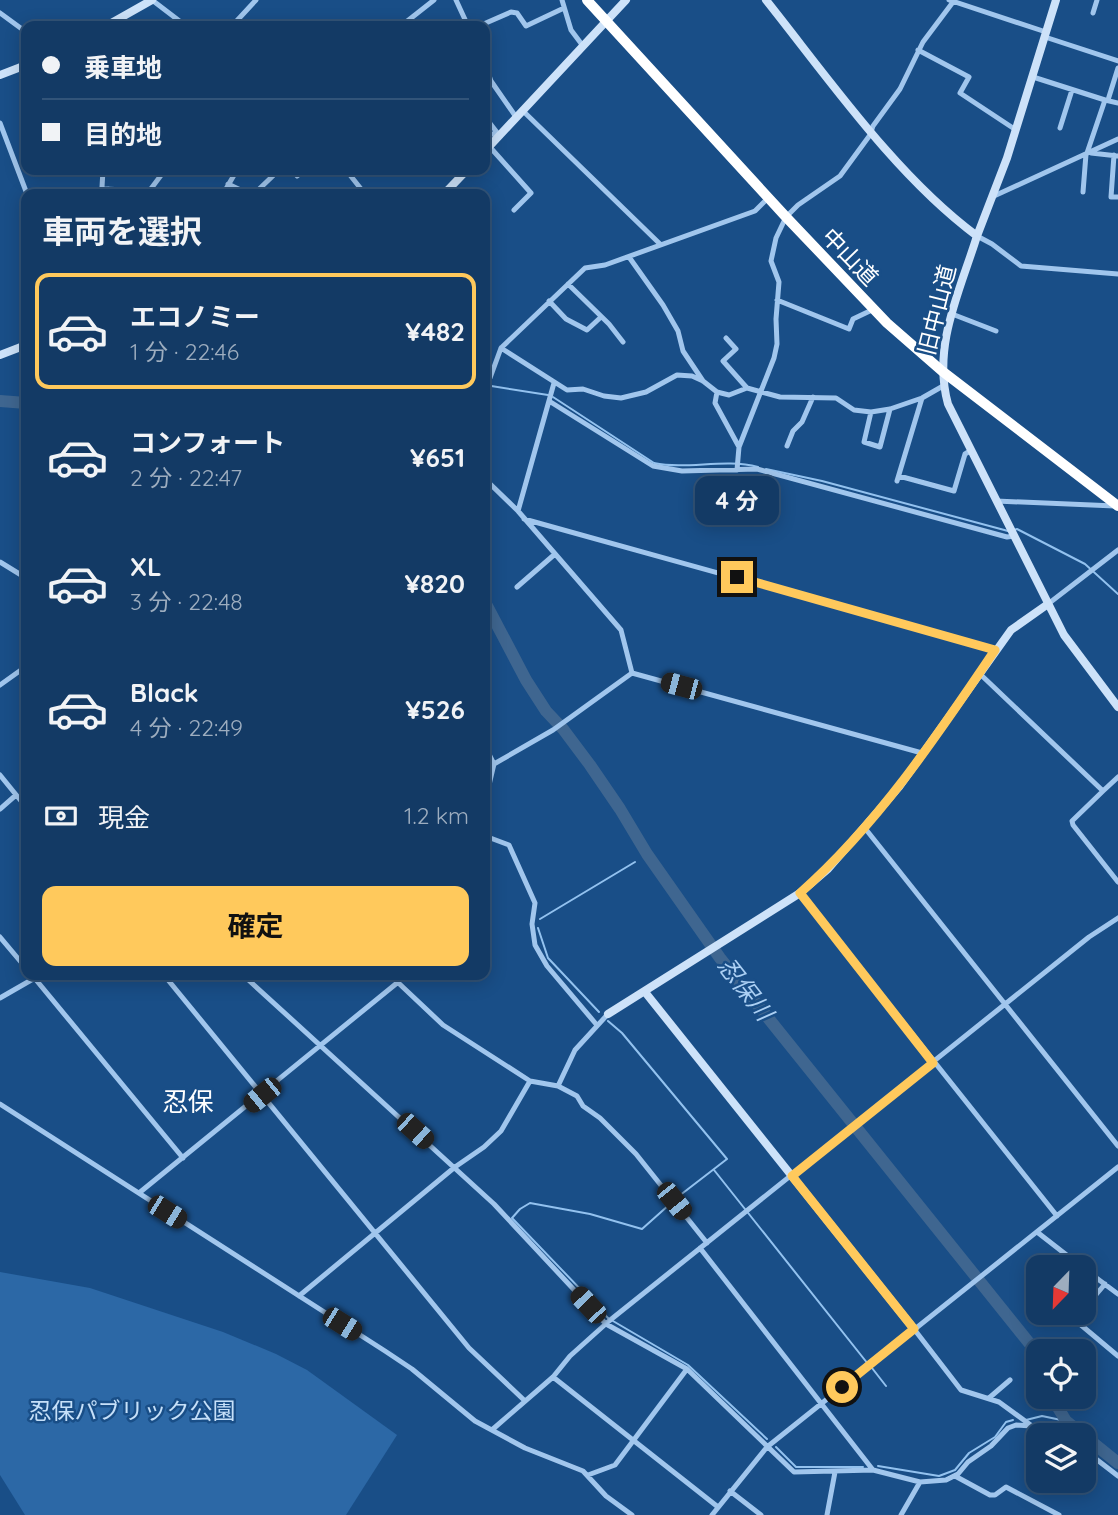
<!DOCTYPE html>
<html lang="ja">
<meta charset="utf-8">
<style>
:root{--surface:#133a65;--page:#1c416b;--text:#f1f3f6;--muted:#9dadbf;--line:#325479;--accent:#ffc95c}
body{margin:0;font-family:Quicksand,"Noto Sans JP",sans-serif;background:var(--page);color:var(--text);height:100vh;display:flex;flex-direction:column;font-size:26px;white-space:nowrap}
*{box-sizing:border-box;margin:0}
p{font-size:23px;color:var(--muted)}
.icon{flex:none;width:38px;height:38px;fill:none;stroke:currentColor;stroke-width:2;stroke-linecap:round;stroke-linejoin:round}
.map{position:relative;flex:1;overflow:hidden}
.details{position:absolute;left:21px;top:189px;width:469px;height:791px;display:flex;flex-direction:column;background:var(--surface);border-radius:14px;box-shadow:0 4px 18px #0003,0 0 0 2px var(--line)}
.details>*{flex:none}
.top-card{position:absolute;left:21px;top:21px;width:469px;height:154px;border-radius:14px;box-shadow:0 4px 18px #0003,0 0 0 2px var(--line);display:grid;align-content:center;height:154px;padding:0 21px;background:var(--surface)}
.needle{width:46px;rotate:203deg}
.buttons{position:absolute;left:1026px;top:1255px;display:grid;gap:14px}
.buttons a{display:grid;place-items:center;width:70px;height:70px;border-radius:14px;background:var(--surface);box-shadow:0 4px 18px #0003,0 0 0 2px var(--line);font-size:35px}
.end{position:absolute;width:32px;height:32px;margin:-16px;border:9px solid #ffc95c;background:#111;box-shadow:0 0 0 4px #111}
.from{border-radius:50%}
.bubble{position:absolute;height:49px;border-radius:14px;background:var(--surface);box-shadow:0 4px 18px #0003,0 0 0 2px var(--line);font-size:23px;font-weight:700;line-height:49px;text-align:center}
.car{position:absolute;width:21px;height:42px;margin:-21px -10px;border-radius:9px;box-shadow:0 0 5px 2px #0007;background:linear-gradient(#222 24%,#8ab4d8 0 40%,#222 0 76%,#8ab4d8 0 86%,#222 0)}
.top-card b{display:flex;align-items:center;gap:24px;height:66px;font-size:26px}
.top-card b+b{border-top:2px solid var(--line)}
.top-card i{width:18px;height:18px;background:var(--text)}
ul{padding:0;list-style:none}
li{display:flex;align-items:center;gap:21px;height:116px;margin:0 14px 10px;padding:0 7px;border:4px solid transparent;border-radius:14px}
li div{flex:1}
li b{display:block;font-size:26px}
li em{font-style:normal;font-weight:700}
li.active{border-color:var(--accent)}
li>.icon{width:63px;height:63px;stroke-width:1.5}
h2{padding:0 21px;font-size:32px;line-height:84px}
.pay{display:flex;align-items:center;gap:18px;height:77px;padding:0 21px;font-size:26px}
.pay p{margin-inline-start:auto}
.primary-button{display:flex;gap:14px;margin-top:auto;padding:14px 21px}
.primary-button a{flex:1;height:80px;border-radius:14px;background:var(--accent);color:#111;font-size:28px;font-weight:700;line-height:80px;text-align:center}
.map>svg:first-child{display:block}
.green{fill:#2c68a6}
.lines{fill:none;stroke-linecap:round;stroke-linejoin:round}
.stream{stroke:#93c2ef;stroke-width:2}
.river{stroke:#3f6690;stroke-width:12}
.street{stroke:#a1c6ed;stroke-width:5}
.secondary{stroke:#cde2f9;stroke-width:8}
.highway{stroke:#fff;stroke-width:10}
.route{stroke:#ffc95c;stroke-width:9}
.labels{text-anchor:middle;stroke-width:5;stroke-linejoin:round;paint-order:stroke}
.street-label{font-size:23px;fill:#fff;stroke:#194e87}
.park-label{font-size:23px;fill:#c6e0f9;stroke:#194e87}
.water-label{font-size:24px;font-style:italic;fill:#acd0f4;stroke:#194e87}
.quarter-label{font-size:26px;fill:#fff;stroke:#194e87}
</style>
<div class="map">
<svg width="1118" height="1515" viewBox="0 0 1118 1515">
<rect width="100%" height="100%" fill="#194e87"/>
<path class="green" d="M 0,1272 L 90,1288 L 223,1332 L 276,1354 L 307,1370 L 397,1435 L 346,1515 L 25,1515 L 0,1475 Z"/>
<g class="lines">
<path class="stream" d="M 485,385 L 548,395
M 553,397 L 654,463 C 688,470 724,458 758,467
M 766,469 L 822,481 L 1008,531
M 1014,530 L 1017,529 L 1085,564 L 1118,594
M 644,856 L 647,854
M 540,919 L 635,862
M 538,928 L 548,958 L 599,1012
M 608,1021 L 622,1033 L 727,1159 L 679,1196
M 714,1170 L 868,1364
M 608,1318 L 512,1218 L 520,1209 L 530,1203 L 590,1214 L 642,1229 L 670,1204
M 613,1321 L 688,1365 L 767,1439
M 872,1368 L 886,1386
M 1026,1420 L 1042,1416 L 1066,1421
M 776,1447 L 796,1467 L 863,1467
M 878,1466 L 939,1476 L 955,1470 L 969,1453 L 995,1437 L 1006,1422 L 1013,1420"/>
<path class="river" d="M 0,401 L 26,403
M 485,602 L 526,680 L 546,711 L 563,729 L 590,765 L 620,809 L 647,854 L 720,958 L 1038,1354
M 1051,1396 L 1066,1421 L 1118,1463"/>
<path class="street" d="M 152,0 L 186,26
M 456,0 L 468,26
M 562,0 L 571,30 L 583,46
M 949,0 L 1046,32
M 0,13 L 26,32
M 1093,13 L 1097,0
M 232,26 L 256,0
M 401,26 L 434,0
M 479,26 L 511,12 L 517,13 L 526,26 L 564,8
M 1045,37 L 1118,61
M 918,50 L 969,77 L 960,93 L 1016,130
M 485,64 L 491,81 L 516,117
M 1033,77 L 1105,100 L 1087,153
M 1105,100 L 1118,103
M 1108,100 L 1118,68
M 522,110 L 660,244
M 485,117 L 499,135
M 0,123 L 27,194
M 1060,128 L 1072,90
M 485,133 L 499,135
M 489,146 L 531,193 L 514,210
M 1091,153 L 1118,156
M 1114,155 L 1111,197 L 1118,197
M 292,170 L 297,176 L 304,170
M 346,170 L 365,194
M 228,184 L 249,194
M 102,187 L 103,170
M 1083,192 L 1086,154
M 84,194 C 104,187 115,188 135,194
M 147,194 L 165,170
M 223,194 L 237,170
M 254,194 L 279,170
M 994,196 L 1118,139
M 977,236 L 992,244 L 1021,266 L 1118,274
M 629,257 L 663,305 L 678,331 L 683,351 L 703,381
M 568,284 L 609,324 L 623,342
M 777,300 L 849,329 L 853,319 L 874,309
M 549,301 L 566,319 L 587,330 L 601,317
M 952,314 L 996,331
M 726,338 L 736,349 L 723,361 L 747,388
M 501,348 L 567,390 L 583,389 L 604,396 L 621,398 L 646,392 L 677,375 L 692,376 L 703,381 L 717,392 L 729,395 L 747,388 L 780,397 L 836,398 L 854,410 L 871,412 L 890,409 L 922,398 L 943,386
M 485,377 L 490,378 L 501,348 L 585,268 L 605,265 L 755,211 L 768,198
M 717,392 L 715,403 L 739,447
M 549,401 L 653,466 L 682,471 L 757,469 L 1007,537 L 1014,536
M 871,412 L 864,442 L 880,447 L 890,409
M 787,446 L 793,431 L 802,422 L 813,397
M 737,470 L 739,447 L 774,358 L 777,344 L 776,319 L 779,282 L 771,261 L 776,238 L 786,217 L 798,205 L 840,176 L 870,135 L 873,126 L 900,89 L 923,42 L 953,2
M 899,476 L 954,491 L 965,454 L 970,451
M 485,479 L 518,511 L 621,630 L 632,673
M 897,481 L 922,398
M 996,501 L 1115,506
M 518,511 L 554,383
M 524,519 L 995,650
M 0,562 L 26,578
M 517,587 L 555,554
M 1048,604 L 1118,550
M 979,673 L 1103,791 L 1072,821 L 1073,825 L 1118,882
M 0,685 L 21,670 L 26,659
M 485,746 L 494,764 L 485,802
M 494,764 L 553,730 L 632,673 L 922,753
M 0,775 L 26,807
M 1103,791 L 1118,777
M 0,809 L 16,795
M 864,827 L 1118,1146
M 485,836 L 509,845 L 535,903 L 532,924 L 535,945 L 547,966 L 596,1024
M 800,893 L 1057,1216
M 0,937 L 26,968
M 32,975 L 183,1158
M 164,975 L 469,1348 L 525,1401
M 243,975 L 494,1204 L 606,1324 L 687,1369 L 794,1472 L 873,1470 L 920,1482 L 946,1480 L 958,1474 L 968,1462 L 991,1446 L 1008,1428 L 1016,1425 L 1032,1426 L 1062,1435
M 390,975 L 443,1025 L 530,1081 L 558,1086 L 577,1096 L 583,1106 L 600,1118 L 636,1154 L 707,1243
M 0,998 L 40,975
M 558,1086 L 575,1050 L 608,1014
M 0,1104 L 385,1351 L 412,1369 L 475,1421 L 525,1448 L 583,1471 L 606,1496 L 632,1515
M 139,1193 L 397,983
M 1037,1232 L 1082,1267
M 700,1248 L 873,1470
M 1083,1268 L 1118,1294
M 299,1296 L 455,1167 L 484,1147 L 501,1131 L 530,1081
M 1083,1310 L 1105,1284
M 1081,1312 L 1075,1320 L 1118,1356
M 914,1329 L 961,1390 L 999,1402 L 1032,1426
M 553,1377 L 718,1507
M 989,1398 L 1010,1380
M 493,1429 L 553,1377 L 570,1356 L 609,1321 L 1089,937 L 1118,918
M 1083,1449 L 1118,1476
M 588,1475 L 615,1465 L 687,1369
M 955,1476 L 990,1495 L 995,1495 L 1006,1487 L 1059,1515
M 730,1491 L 761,1515
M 712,1515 L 767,1447 L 1118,1167
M 827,1515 L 835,1472
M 901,1515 L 920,1482"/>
<path class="secondary" d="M 766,0 C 829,79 896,176 977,236 C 960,291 932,346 948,404 L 1064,635 L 1118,707
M 106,26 L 152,0
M 0,75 L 26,65
M 485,151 L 626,0
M 444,194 L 467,170
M 977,236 L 1007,158 L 1056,0
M 0,355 L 26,345
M 645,992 L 914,1329
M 608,1014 L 800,893 L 828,869 L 899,787 L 1011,630 L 1048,604"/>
<path class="highway" d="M 587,0 L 786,217 L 887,323 L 942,371 L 1118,506"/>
</g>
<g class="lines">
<path class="route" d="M 737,577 L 995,650 C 937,736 878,824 800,893 L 933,1063 L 792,1176 L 914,1329 L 842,1387"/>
</g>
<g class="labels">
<g class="street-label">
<text transform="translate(850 257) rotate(46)" y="8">中山道</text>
<text transform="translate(937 310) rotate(-76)" y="8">旧中山道</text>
</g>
<g class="park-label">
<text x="132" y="1419">忍保パブリック公園</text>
</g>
<g class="water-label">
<text transform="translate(745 989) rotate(52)" y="8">忍保川</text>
</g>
<g class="quarter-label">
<text x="188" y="1111">忍保</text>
</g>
</g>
</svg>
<div class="buttons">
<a><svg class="needle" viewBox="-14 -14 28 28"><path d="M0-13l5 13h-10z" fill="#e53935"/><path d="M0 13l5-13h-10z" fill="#9dadbf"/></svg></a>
<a><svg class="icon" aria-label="locate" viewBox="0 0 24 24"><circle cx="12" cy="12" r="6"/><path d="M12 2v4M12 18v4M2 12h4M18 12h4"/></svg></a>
<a><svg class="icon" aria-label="layers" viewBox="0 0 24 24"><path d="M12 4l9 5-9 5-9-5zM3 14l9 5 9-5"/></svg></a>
</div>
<i class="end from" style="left:842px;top:1387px"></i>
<i class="end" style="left:737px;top:577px"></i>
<div class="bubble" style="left:695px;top:476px;width:84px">4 分</div>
<i class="car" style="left:681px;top:686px;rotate:285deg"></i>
<i class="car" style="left:262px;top:1095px;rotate:231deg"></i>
<i class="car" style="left:415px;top:1131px;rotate:132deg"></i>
<i class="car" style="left:674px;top:1201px;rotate:141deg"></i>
<i class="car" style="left:167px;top:1212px;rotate:122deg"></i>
<i class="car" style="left:588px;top:1305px;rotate:317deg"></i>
<i class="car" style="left:342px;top:1324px;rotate:122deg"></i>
<div class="top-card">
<b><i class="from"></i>乗車地</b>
<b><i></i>目的地</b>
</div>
<section class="details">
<h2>車両を選択</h2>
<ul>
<li class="active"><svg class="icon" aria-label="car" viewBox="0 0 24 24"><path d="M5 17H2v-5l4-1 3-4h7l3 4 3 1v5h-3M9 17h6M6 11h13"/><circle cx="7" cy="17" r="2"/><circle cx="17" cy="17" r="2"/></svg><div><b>エコノミー</b><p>1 分 · 22:46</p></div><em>¥482</em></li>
<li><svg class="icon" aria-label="car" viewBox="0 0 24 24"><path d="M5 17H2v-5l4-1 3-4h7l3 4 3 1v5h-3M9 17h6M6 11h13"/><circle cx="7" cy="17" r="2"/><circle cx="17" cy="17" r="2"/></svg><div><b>コンフォート</b><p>2 分 · 22:47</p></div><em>¥651</em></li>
<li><svg class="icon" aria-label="car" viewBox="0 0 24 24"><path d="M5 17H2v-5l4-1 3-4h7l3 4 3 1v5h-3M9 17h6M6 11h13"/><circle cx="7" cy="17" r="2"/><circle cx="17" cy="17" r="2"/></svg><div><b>XL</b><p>3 分 · 22:48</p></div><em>¥820</em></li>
<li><svg class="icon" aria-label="car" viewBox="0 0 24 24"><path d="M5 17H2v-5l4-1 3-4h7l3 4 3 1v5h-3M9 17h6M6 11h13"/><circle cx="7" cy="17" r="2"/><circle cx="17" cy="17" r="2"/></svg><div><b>Black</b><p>4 分 · 22:49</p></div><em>¥526</em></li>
</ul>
<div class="pay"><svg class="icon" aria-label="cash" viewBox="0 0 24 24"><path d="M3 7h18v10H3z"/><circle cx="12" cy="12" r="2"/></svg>現金<p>1.2 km</p></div>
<div class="primary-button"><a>確定</a></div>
</section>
</div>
